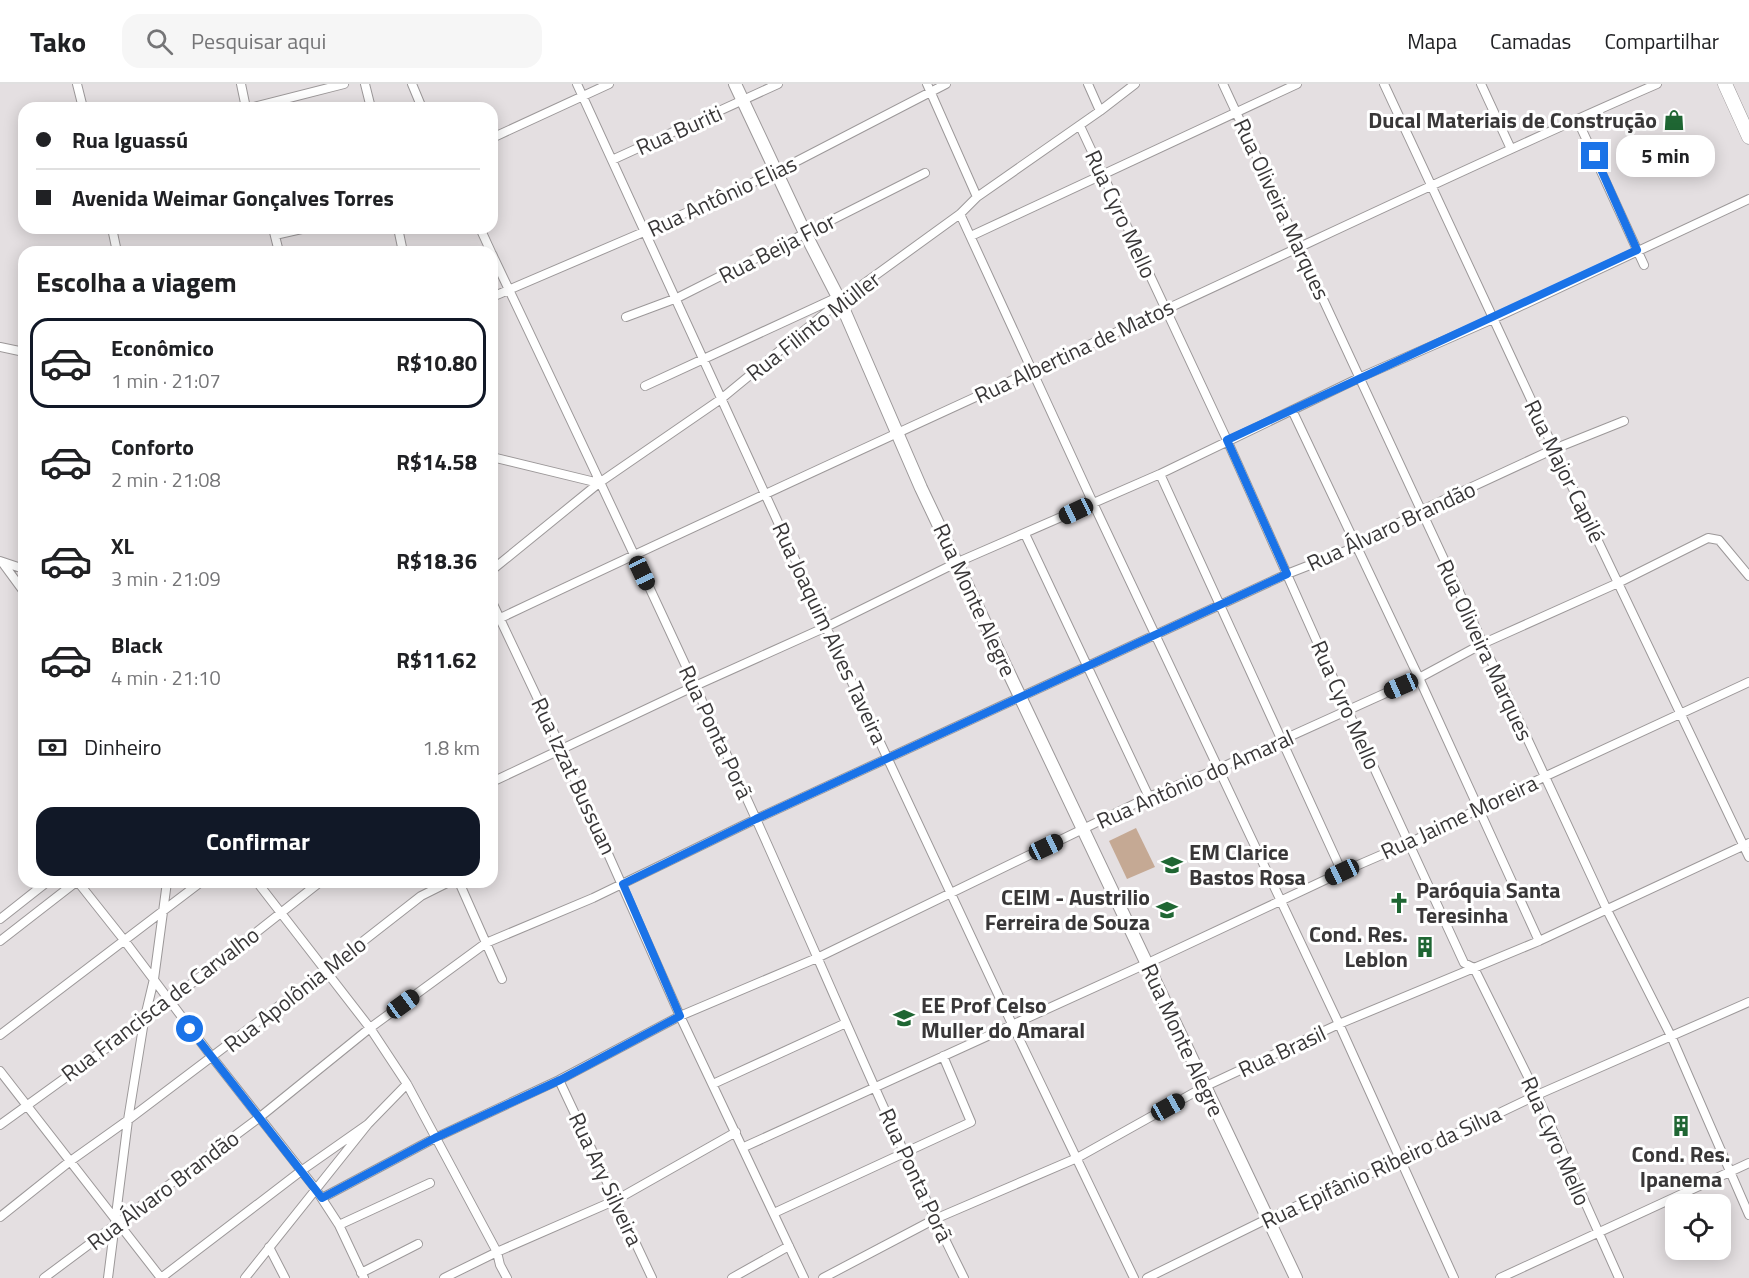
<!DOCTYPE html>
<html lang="pt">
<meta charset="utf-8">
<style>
:root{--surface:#fff;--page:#f6f6f6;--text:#202124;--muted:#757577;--line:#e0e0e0;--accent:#111827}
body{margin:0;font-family:"Titillium Web",sans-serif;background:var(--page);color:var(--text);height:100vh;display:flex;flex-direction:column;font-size:22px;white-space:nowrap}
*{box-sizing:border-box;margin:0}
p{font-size:20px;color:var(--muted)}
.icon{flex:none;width:33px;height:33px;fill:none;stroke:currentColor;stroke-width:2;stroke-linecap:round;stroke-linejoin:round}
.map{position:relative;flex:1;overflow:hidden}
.panel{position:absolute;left:18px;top:162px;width:480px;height:642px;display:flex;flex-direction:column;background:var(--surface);border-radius:18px;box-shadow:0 3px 15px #0003}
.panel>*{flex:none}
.top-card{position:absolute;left:18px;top:18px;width:480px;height:132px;border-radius:18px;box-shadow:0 3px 15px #0003;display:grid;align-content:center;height:132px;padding:0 18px;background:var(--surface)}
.buttons{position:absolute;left:1665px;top:1110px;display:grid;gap:12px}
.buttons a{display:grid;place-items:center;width:66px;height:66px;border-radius:12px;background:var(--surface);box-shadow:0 3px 15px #0003;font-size:30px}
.end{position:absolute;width:27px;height:27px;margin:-14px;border:8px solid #1a73e8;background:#fff;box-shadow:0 0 0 3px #fff}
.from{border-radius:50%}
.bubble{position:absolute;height:42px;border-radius:18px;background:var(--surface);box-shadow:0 3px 15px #0003;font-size:20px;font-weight:700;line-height:42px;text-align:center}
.car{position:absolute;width:18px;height:36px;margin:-18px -9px;border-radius:8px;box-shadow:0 0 4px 2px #0007;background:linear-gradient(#222 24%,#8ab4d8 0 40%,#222 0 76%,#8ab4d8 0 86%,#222 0)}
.top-card b{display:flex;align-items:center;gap:21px;height:57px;font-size:22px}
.top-card b+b{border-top:2px solid var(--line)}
.top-card i{width:15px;height:15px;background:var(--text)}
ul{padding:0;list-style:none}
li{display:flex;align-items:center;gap:18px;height:90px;margin:0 12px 9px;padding:0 6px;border:3px solid transparent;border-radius:18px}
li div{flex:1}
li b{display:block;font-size:22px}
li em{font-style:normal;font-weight:700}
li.current{border-color:var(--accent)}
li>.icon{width:54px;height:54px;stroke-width:1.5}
h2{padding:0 18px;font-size:27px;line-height:72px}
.pay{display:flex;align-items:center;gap:15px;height:66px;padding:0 18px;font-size:22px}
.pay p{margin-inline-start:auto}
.cta{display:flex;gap:12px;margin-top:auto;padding:12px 18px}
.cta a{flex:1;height:69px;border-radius:18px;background:var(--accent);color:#fff;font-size:24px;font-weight:700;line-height:69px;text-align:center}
header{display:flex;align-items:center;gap:36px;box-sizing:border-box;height:84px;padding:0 30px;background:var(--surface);border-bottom:2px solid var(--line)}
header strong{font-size:28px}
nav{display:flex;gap:33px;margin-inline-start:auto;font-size:21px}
.search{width:420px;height:54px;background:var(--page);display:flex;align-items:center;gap:15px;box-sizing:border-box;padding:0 21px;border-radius:18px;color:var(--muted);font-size:22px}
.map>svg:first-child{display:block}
.green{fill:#c5a994}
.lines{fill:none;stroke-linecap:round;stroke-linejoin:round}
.street-casing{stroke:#9c9899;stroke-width:10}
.secondary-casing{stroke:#9c9899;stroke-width:14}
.primary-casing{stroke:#9c9899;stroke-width:15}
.street{stroke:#fff;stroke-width:8}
.secondary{stroke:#fff;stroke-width:12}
.primary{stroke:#fff;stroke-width:14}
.route{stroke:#1a73e8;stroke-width:8}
.labels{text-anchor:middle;stroke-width:6;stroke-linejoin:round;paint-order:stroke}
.poi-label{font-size:22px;font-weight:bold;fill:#393738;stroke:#fff;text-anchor:end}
.street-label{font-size:22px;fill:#393738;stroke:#fff}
</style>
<header>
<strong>Tako</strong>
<div class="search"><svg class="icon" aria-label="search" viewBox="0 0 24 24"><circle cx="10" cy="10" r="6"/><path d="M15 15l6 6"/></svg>Pesquisar aqui</div>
<nav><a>Mapa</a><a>Camadas</a><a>Compartilhar</a></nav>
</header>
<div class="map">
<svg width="1749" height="1194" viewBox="0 0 1749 1194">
<rect width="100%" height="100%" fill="#e4dfe1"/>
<path class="green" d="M 1136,744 L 1155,783 L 1127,795 L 1109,757 Z"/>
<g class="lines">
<defs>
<path id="street" d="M 77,0 L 83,24
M 241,0 L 246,24
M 365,0 L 371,24
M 412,0 L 422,24
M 577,0 L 826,543 L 1012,940 L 1134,1194
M 927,0 L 977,113
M 1088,0 L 1100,27
M 1223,0 L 1607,826 L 1672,954 L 1749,1131
M 1384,0 L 1554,365 L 1749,773
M 1481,0 L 1511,65
M 250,24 L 344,0
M 1577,35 L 1644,181
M 1080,42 L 1227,356 L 1347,625 L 1464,879 L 1474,884 L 1537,1011 L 1619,1194
M 492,54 L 609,0
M 612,76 L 778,0
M 960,130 L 1093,419 L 1339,940 L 1454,1194
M 112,144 L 117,168
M 273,144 L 279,168
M 398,144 L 403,168
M 480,144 L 491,168
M 275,151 L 306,144
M 971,152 L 1297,0
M 492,170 C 581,357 670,545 756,735 C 825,888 889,1043 964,1194
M 492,213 L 646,147 L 776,88 L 946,0
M 626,233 L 677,214 L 925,89
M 0,263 L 24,268
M 645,302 L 838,213
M 1292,326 L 1419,594 L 1539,857
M 492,373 L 599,399
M 1160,390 L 1342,788
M 1025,450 L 1149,713
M 0,477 L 24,485
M 2,478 L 24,508
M 492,486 L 599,399 L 721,315 L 840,217 L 960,130 L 977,113 L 1100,27 L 1135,0
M 492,518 L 562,666 L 680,932 L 804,1194
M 492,538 C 717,431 944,328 1171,223 C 1333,148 1493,71 1657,0
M 492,698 L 695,602 L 826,543 L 958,478 L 1160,390 L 1361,293 L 1493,235 L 1749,115
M 78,798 L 124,856 L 212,973 L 315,1104 L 339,1141 L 364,1194
M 257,798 L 370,944 L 407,1000 L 497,1168 L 500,1181 L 507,1194
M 459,798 L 502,895
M 0,835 L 47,798
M 0,857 L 76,798
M 0,951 L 201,798
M 0,987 L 161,1194
M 559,996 L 652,1194
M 713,1000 L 846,939
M 0,1041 L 144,937 L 320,798
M 744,1063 L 1148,879 L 1342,788 L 1409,759 L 1544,693 L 1749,598
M 322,1114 L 435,1054 L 559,996 L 680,932 L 817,874 L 1149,713 L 1218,685 L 1419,594 L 1482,560 L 1618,499 L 1708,454 L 1719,456 L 1749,492
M 774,1129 L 971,1038 L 943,972
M 0,1133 L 69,1078 L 128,1036 L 325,887 L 421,812 L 449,798
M 339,1141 L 430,1099
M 269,1163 L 285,1194
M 361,1189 L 418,1160
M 44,1194 L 260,1033 L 370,944 L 486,859 L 593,814 L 756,735 L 1287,490 L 1356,463 L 1420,427 L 1554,365 L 1624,337
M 108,1194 L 128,1036 L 144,937 L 154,895 L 167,798
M 161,1194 L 301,1087 L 368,1040
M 245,1194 L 368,1040 L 407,1000
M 444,1194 L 497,1168 L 616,1116 L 736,1048
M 732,1194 L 789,1162
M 823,1194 L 935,1135 L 1077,1074 L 1204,1003 L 1339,940 L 1539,857 L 1749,759
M 1147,1194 L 1267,1135 L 1401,1076 L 1537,1011 L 1749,918
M 1500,1194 L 1749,1079"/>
<path id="secondary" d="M 735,0 L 805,149 L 840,217 L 921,404 L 1296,1194"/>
<path id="primary" d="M 1725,0 L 1749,53"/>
</defs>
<use href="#street" class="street-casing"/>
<use href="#secondary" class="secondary-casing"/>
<use href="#primary" class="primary-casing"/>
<use href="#street" class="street"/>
<use href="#secondary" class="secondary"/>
<use href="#primary" class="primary"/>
</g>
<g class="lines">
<path class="route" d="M 190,945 L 322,1114 L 435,1054 L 560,996 L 680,932 L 623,800 L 756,735 L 1287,490 L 1227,356 L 1637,166 L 1595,72"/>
</g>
<defs>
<symbol id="shop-bare" viewBox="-9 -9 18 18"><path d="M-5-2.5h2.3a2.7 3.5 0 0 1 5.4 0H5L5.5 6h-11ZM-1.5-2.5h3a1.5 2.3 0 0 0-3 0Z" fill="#1f6633" stroke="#fff" stroke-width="2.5" paint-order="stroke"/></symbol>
<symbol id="school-bare" viewBox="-9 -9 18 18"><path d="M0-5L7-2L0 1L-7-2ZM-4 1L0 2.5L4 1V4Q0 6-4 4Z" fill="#1f6633" stroke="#fff" stroke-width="2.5" paint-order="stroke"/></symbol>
<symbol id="church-bare" viewBox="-9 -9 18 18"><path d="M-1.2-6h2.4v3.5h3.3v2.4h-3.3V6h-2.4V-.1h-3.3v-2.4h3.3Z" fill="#1f6633" stroke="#fff" stroke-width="2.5" paint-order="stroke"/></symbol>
<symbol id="building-bare" viewBox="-9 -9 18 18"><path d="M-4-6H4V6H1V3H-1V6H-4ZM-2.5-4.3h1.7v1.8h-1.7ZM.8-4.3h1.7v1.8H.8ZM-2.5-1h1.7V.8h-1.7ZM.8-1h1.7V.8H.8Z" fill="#1f6633" stroke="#fff" stroke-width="2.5" paint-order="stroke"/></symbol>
</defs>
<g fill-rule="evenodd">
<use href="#shop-bare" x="1659" y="21" width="30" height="30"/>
<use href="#school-bare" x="1157" y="766" width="30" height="30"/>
<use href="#church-bare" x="1384" y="804" width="30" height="30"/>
<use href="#school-bare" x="1152" y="811" width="30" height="30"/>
<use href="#building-bare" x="1410" y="848" width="30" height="30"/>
<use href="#school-bare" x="889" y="919" width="30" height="30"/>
<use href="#building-bare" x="1666" y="1027" width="30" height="30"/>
</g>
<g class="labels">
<g class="poi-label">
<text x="1657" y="44">Ducal Materiais de Construção</text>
<text x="1189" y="776" text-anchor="start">EM Clarice<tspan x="1189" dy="25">Bastos Rosa</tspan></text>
<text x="1416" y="814" text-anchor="start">Paróquia Santa<tspan x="1416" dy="25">Teresinha</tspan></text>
<text x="1150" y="821">CEIM - Austrilio<tspan x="1150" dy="25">Ferreira de Souza</tspan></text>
<text x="1408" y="858">Cond. Res.<tspan x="1408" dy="25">Leblon</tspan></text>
<text x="921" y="929" text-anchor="start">EE Prof Celso<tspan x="921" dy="25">Muller do Amaral</tspan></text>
<text x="1681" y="1078" text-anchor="middle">Cond. Res.<tspan x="1681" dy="25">Ipanema</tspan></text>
</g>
<g class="street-label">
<text transform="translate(679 46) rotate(-24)" y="8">Rua Buriti</text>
<text transform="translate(722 112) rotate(-25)" y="8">Rua Antônio Elias</text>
<text transform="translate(1282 125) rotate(65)" y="8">Rua Oliveira Marques</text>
<text transform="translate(1121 130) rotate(65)" y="8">Rua Cyro Mello</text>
<text transform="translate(777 164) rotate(-27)" y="8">Rua Beija Flor</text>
<text transform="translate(813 242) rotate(-38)" y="8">Rua Filinto Müller</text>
<text transform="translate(1074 267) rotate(-25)" y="8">Rua Albertina de Matos</text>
<text transform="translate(1565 387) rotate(64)" y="8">Rua Major Capilé</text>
<text transform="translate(1391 442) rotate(-25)" y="8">Rua Álvaro Brandão</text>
<text transform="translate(975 516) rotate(65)" y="8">Rua Monte Alegre</text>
<text transform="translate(830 549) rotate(65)" y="8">Rua Joaquim Alves Taveira</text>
<text transform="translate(1485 566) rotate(65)" y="8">Rua Oliveira Marques</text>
<text transform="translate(1346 621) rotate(66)" y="8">Rua Cyro Mello</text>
<text transform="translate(716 648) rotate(65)" y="8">Rua Ponta Porã</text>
<text transform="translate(574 692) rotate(65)" y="8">Rua Izzat Bussuan</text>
<text transform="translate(1195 695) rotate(-24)" y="8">Rua Antônio do Amaral</text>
<text transform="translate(1459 733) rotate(-25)" y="8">Rua Jaime Moreira</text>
<text transform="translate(295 910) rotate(-38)" y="8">Rua Apolônia Melo</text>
<text transform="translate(160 920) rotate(-37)" y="8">Rua Francisca de Carvalho</text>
<text transform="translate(1183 956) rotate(65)" y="8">Rua Monte Alegre</text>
<text transform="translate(1282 967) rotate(-25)" y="8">Rua Brasil</text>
<text transform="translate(1556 1057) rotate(66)" y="8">Rua Cyro Mello</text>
<text transform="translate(1381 1083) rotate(-25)" y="8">Rua Epifânio Ribeiro da Silva</text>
<text transform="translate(916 1091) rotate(65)" y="8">Rua Ponta Porã</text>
<text transform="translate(606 1095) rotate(65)" y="8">Rua Ary Silveira</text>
<text transform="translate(163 1106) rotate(-37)" y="8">Rua Álvaro Brandão</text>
</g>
</g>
</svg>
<div class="buttons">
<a><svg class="icon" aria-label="locate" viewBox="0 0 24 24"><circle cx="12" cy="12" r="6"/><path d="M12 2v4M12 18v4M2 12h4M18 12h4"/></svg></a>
</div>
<i class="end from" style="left:190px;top:945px"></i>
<i class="end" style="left:1595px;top:72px"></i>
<div class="bubble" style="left:1616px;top:51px;width:99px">5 min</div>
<i class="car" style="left:1076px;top:427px;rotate:245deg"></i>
<i class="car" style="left:642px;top:489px;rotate:155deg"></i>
<i class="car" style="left:1401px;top:602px;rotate:246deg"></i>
<i class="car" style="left:1046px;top:763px;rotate:65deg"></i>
<i class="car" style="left:1342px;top:788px;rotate:245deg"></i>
<i class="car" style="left:403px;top:920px;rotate:54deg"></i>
<i class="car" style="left:1168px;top:1023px;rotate:61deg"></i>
<div class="top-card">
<b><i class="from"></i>Rua Iguassú</b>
<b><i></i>Avenida Weimar Gonçalves Torres</b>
</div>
<section class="panel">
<h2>Escolha a viagem</h2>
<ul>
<li class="current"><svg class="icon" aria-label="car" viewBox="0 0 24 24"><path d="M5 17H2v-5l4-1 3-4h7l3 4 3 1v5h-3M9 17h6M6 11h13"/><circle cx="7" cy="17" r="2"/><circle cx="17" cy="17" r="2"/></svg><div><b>Econômico</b><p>1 min · 21:07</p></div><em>R$10.80</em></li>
<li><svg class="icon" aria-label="car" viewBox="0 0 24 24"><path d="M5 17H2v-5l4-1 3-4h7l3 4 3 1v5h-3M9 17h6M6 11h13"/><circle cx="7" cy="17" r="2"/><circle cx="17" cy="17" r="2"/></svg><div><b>Conforto</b><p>2 min · 21:08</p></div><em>R$14.58</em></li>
<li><svg class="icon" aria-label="car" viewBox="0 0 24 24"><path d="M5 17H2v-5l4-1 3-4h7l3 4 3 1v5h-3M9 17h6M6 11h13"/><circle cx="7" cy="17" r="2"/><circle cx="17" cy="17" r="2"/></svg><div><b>XL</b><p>3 min · 21:09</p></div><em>R$18.36</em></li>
<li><svg class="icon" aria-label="car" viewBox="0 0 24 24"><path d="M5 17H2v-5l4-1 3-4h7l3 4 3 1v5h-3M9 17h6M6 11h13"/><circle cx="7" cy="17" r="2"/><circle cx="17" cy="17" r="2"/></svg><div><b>Black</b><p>4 min · 21:10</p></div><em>R$11.62</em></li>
</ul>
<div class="pay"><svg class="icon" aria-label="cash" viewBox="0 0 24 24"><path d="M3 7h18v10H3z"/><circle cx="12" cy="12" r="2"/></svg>Dinheiro<p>1.8 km</p></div>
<div class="cta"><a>Confirmar</a></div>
</section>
</div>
